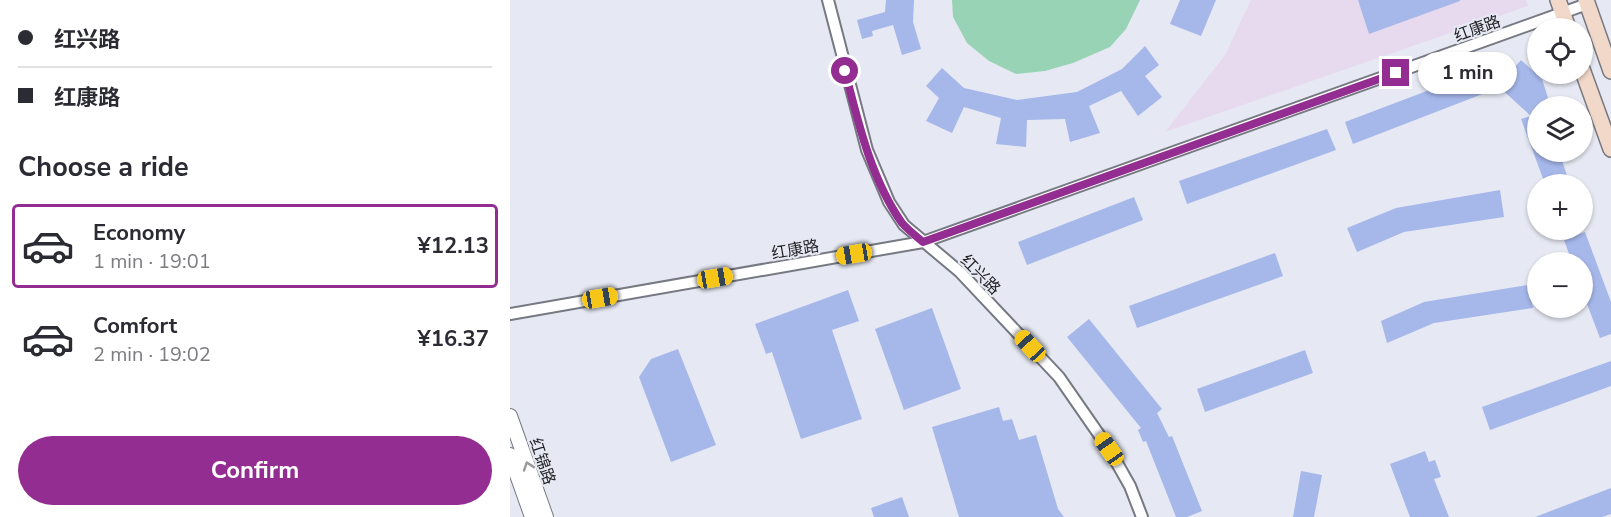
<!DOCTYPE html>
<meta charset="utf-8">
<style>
:root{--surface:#fff;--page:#f2f2f3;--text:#2b2b33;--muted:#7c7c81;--line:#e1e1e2;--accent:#932d92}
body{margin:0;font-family:"Nunito Sans","Noto Sans SC",sans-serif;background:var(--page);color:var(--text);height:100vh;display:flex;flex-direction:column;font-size:22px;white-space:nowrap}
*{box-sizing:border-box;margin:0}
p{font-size:20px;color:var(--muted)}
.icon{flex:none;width:33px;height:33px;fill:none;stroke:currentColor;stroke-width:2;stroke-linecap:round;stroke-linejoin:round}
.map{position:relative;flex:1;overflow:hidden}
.sheet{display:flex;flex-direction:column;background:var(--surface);width:510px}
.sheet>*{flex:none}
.hud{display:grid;align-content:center;height:132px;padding:0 18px;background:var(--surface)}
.tools{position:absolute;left:1017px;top:18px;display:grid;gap:12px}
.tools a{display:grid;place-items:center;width:66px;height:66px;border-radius:50%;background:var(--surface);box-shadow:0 2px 4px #0004;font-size:30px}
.end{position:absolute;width:27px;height:27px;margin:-14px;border:8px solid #932d92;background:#fff;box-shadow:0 0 0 3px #fff}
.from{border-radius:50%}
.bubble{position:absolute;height:42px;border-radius:21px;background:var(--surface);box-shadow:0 2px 4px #0004;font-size:20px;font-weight:700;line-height:42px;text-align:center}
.car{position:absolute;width:18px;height:36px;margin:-18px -9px;border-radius:8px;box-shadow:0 0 4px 2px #0007;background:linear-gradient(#f5c518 24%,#345 0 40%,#f5c518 0 76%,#345 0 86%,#f5c518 0)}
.hud b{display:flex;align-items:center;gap:21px;height:57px;font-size:22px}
.hud b+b{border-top:2px solid var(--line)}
.hud i{width:15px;height:15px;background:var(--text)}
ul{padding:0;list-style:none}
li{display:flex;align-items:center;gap:18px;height:84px;margin:0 12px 9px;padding:0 6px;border:3px solid transparent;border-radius:6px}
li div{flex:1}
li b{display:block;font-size:22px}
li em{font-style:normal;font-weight:700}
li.active{border-color:var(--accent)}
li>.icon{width:54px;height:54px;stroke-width:1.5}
h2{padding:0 18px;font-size:27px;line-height:72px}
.button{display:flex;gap:12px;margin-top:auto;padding:12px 18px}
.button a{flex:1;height:69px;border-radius:36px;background:var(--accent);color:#fff;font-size:24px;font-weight:700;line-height:69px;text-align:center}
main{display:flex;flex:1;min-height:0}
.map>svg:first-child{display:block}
.commercial{fill:#e8daee}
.green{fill:#99d3b5}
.building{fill:#a6b7ea}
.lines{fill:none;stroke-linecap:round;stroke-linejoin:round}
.minor-casing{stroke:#767982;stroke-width:14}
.tertiary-casing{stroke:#767982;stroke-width:16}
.secondary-casing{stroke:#767982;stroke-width:18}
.minor{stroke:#fff;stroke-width:10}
.tertiary{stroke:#fff;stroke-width:14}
.secondary{stroke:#f2d8c9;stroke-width:15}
.oneway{stroke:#9a9b9c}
.route{stroke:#932d92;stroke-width:8}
.labels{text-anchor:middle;stroke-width:4.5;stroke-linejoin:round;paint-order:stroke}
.street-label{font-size:16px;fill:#1f2023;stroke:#e6e9f3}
</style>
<main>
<section class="sheet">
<div class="hud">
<b><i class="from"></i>红兴路</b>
<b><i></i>红康路</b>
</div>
<h2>Choose a ride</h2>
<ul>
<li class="active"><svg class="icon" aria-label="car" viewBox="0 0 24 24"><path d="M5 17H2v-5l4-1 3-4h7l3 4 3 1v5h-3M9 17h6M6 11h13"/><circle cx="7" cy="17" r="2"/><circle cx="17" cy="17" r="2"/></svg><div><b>Economy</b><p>1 min · 19:01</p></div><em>¥12.13</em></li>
<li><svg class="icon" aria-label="car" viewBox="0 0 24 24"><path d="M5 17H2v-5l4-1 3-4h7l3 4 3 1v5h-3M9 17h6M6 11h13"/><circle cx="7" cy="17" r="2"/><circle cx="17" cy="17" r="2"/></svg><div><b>Comfort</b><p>2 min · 19:02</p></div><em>¥16.37</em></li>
</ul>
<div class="button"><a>Confirm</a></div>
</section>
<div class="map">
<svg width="1101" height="517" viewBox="0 0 1101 517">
<rect width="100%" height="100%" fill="#e6e9f3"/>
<path class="commercial" d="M 741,0 L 1016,0 L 1018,6 L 655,132 L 715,55 Z"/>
<path class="green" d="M 442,0 L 630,0 L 616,29 L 600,47 L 563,63 L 535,71 L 506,74 L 479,61 L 457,43 L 443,17 Z"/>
<path class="building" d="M 376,0 L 404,0 L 403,22 L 411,49 L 392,55 L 383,25 L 362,31 L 363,36 L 352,39 L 347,20 L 375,12 Z
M 670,0 L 706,0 L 691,36 L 660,24 Z
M 848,0 L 950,0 L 950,1 L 859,34 Z
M 635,46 L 649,65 L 635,76 L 652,97 L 628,116 L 611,91 L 579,106 L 590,133 L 560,142 L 555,119 L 517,120 L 516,147 L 486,144 L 491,118 L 454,107 L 442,133 L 416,121 L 429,98 L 416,86 L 432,68 L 454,88 L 507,100 L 567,92 L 612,69 Z
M 1011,60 L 1032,79 L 1040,104 L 1028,106 L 1028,152 L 1049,152 L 1060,184 L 1035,184 L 1011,119 L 1021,116 L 988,86 Z
M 980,67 L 988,88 L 843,144 L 835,122 Z
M 817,129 L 826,150 L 677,204 L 669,181 Z
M 990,190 L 994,217 L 894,232 L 847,252 L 837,228 L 886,208 Z
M 624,197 L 633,220 L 517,265 L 508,242 Z
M 1075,232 L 1101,302 L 1101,334 L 1090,338 L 1072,291 L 1072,262 L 1062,262 L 1054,240 Z
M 765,253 L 773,276 L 627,328 L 619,306 Z
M 1018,285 L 1023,308 L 924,323 L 877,343 L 871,321 L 914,302 Z
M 338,290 L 349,321 L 322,330 L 352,419 L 291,439 L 262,352 L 256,354 L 245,324 Z
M 422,308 L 451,389 L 394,410 L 365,329 Z
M 579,319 L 652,409 L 647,413 L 659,437 L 662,436 L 692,511 L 677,517 L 666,517 L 636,441 L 633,442 L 628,430 L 631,428 L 557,337 Z
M 168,349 L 206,445 L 161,462 L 129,377 L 141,359 Z
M 795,350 L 803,373 L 695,412 L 687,389 Z
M 1101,361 L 1101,386 L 980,430 L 972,407 Z
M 489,407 L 493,421 L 502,419 L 509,440 L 526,435 L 548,509 L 554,517 L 449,517 L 422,427 Z
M 915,451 L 919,462 L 925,460 L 931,477 L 924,479 L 939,517 L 900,517 L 880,464 Z
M 791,471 L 812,475 L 804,517 L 783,517 Z
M 1101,488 L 1101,514 L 1092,517 L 1025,517 Z
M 392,497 L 399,517 L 364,517 L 361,508 Z"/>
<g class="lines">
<defs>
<path id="minor" d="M 318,0 L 357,150 L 379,202 L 394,225 L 450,272 L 549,377 L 599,449 L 620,486 L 632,517
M 0,314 L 413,242 L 1077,4"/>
<path id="tertiary" d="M 0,416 L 36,517
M 0,455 L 22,517"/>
<path id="secondary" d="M 1048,0 L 1058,28
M 1076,0 L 1101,71
M 1072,69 L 1101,149"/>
</defs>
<use href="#minor" class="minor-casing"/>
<use href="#tertiary" class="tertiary-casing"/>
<use href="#secondary" class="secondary-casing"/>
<use href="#minor" class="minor"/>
<use href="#tertiary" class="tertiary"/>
<use href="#secondary" class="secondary"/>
</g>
<defs><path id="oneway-chevron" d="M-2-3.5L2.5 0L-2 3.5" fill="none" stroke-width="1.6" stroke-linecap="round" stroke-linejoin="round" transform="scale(1.5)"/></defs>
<use class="oneway" href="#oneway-chevron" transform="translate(18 466) rotate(-109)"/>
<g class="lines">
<path class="route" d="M 335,71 C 348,122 361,179 392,223 C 398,230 406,236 413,242 L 886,73"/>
</g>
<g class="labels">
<g class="street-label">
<text transform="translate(967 28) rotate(-20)" y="6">红康路</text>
<text transform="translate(285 249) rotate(-10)" y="6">红康路</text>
<text transform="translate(471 274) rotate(45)" y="6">红兴路</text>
<text transform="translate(33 461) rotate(71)" y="6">红锦路</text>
</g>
</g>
</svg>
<div class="tools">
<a><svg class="icon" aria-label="locate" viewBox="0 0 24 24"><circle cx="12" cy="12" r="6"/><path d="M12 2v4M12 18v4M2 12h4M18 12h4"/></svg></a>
<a><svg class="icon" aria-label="layers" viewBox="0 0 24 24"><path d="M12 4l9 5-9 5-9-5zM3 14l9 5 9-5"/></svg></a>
<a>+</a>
<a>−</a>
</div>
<i class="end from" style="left:335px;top:71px"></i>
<i class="end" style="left:886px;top:73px"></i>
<div class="bubble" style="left:908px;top:52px;width:99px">1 min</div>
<i class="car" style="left:344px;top:254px;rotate:260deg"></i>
<i class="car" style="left:205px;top:278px;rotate:80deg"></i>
<i class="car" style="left:90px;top:298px;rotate:80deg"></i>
<i class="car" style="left:520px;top:346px;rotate:317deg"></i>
<i class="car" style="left:599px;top:449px;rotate:325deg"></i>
</div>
</main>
